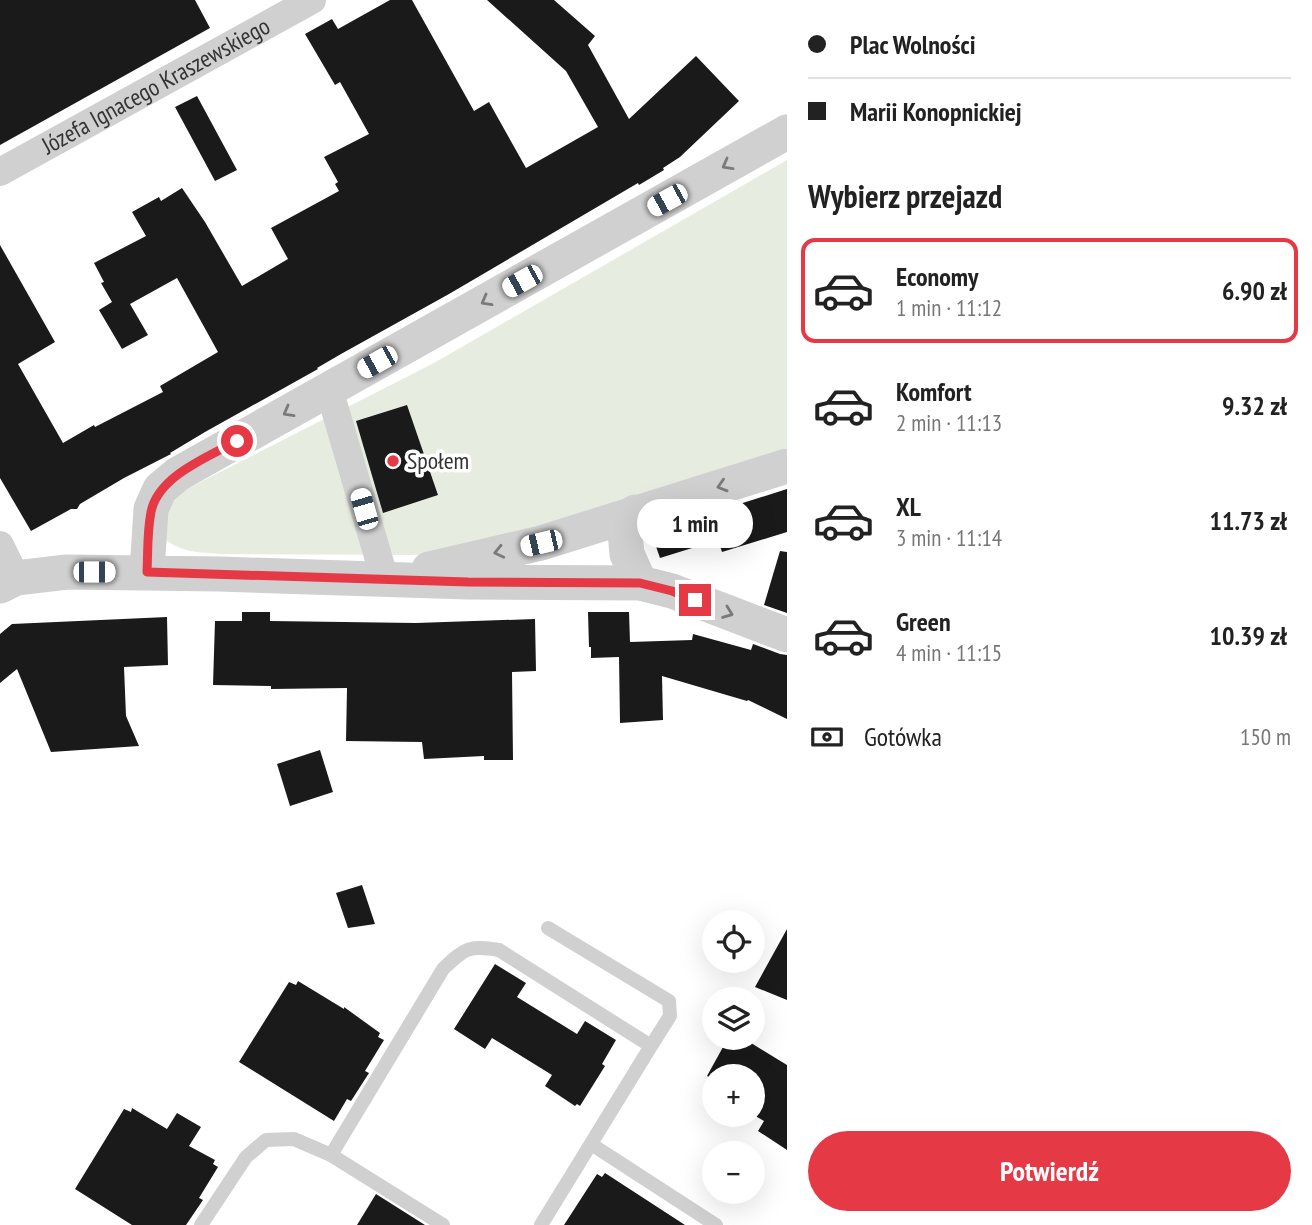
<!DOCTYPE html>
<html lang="pl">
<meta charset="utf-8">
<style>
:root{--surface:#fff;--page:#f6f6f6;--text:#222;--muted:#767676;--line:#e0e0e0;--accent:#e63946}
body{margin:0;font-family:"PT Sans Narrow",sans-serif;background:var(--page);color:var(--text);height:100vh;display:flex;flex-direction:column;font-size:26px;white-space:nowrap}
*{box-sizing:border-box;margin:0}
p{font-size:23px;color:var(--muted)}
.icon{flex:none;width:38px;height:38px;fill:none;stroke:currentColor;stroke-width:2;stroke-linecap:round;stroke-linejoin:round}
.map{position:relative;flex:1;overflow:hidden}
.panel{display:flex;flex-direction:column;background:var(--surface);width:525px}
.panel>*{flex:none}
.guide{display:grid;align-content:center;height:154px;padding:0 21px;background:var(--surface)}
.tools{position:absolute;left:702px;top:910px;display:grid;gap:14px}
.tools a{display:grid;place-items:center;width:63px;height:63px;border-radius:50%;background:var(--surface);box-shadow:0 7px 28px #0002;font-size:35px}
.end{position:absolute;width:32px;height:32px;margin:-16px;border:9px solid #e63946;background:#fff;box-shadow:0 0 0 4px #fff}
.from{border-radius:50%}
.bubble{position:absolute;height:49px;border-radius:24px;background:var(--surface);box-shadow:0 7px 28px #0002;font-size:23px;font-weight:600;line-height:49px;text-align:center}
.car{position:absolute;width:21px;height:42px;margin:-21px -10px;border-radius:9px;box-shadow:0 0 5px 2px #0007;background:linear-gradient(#fff 24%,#345 0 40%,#fff 0 76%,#345 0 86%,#fff 0)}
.guide b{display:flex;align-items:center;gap:24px;height:66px;font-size:26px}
.guide b+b{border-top:2px solid var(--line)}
.guide i{width:18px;height:18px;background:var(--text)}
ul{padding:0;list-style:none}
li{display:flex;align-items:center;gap:21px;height:105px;margin:0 14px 10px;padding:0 7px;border:4px solid transparent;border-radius:14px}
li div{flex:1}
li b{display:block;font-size:26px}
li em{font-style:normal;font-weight:600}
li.on{border-color:var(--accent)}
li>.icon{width:63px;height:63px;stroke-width:1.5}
h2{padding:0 21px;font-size:32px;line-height:84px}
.pay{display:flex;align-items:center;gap:18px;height:77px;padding:0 21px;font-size:26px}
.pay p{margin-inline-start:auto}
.primary-button{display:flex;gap:14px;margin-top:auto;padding:14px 21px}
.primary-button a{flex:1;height:80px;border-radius:42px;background:var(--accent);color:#fff;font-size:28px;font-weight:600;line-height:80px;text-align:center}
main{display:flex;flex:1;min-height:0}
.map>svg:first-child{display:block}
.green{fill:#e6ecdf}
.building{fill:#1a1a1a}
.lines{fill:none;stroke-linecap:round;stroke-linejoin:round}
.service{stroke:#d0d0d0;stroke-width:14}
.minor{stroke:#d0d0d0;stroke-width:28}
.tertiary{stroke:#d0d0d0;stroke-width:35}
.oneway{stroke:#7a7a7a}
.route{stroke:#e63946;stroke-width:9}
.poi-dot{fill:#e63946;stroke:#fff;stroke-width:2.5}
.labels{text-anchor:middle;stroke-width:7;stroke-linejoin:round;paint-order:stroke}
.street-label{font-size:24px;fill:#333;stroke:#fff}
.poi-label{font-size:24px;fill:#333;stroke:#fff;text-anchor:start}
</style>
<main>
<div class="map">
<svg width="787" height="1225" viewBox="0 0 787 1225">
<rect width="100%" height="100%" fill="#fff"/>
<path class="green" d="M 787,160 L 787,448 L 468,548 L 430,555 L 220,554 C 199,552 185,553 167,541 L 163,526 L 175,495 L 434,363 Z"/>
<path class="building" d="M 0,0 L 195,0 L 210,28 L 0,145 Z
M 390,0 L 412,0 L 474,111 L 489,102 L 526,168 L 598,127 L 566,71 L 487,0 L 554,0 L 595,36 L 588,45 L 629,119 L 696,56 L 739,101 L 680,157 L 663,168 L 664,170 L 639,185 L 638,183 L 449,294 L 341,354 L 317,368 L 318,369 L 205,432 L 170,453 L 171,454 L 124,478 L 80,504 L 77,509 L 71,509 L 31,531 L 0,478 L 0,245 L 55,342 L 18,364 L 63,443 L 94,425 L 95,427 L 163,392 L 160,386 L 218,352 L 177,278 L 130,304 L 148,335 L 122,349 L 99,310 L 112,302 L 101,283 L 104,282 L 94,263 L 146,236 L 132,212 L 159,197 L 161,201 L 182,188 L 205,222 L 242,286 L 288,259 L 271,228 L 339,191 L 335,184 L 338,182 L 324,157 L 369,134 L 340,82 L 335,85 L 305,34 L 332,19 L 338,29 Z
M 197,96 L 237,170 L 215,181 L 175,107 Z
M 407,405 L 438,495 L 383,513 L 356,421 Z
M 787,489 L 787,532 L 722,552 L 718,540 L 660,558 L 651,532 Z
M 780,551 L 787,552 L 787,613 L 764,605 Z
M 242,612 L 270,612 L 270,621 L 416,623 L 535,619 L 536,671 L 512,672 L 513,760 L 484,760 L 484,756 L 424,759 L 422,742 L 346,741 L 347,688 L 271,689 L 271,686 L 213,685 L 215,621 L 242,621 Z
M 588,612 L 629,612 L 630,642 L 692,640 L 693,634 L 751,650 L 753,644 L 780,654 L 787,655 L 787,719 L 748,700 L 747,701 L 662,676 L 663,720 L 620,723 L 619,657 L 591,658 L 591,647 L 589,647 Z
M 167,617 L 168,665 L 124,667 L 126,716 L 139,746 L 51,752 L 17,669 L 0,683 L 0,634 L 12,624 Z
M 320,750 L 333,792 L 290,806 L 277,764 Z
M 362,885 L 375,924 L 348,928 L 336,893 Z
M 787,929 L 787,1000 L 755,987 Z
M 495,964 L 526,983 L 517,997 L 577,1034 L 585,1021 L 616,1040 L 602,1064 L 605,1066 L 580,1106 L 577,1104 L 575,1106 L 545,1086 L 552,1075 L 492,1038 L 485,1049 L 454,1029 Z
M 298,981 L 344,1009 L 344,1007 L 380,1033 L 378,1037 L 384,1040 L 365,1071 L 369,1073 L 351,1101 L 347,1099 L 334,1121 L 239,1062 L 289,982 L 296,985 Z
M 728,1038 L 743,1038 L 787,1065 L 787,1150 L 758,1131 L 764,1121 L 752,1114 L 752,1076 L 714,1076 L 714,1080 L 707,1076 Z
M 132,1108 L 167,1129 L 177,1113 L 201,1127 L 189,1146 L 215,1160 L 213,1164 L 218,1167 L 199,1198 L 203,1200 L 186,1225 L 132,1225 L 75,1189 L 124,1109 L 131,1112 Z
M 605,1173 L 685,1225 L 564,1225 L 597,1174 L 602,1177 Z
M 376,1194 L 425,1225 L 357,1225 Z"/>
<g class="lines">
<path class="service" d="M 548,928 L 669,1001 L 670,1016 L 651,1046
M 591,1144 L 716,1225
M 331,1155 L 443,969 C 465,948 469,945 499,950 L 651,1046 L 541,1225
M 201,1225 L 246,1157 L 266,1140 L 294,1139 L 331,1155 L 443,1225"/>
<g class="minor">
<path id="s1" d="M 0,172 L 312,0"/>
<path d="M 329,389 L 385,580"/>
<path d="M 0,545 L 16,578"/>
</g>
<path class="tertiary" d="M 635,512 L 625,532 L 627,554 L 640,583
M 429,569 L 541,543 L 787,466
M 147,572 L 151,509 L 160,489 L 178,474 L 787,132
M 0,586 L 16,578 L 67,572 L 219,574 L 468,582 L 640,583 L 672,591 L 787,635"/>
</g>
<defs><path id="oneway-chevron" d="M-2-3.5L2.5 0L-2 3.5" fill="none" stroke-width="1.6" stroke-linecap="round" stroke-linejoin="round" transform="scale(1.75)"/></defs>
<g class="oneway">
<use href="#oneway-chevron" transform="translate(727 165) rotate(151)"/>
<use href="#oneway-chevron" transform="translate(486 301) rotate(151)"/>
<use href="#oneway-chevron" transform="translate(288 412) rotate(151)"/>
<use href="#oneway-chevron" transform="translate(722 486) rotate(163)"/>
<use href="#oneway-chevron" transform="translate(499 552) rotate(167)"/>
<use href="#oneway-chevron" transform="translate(728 613) rotate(21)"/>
</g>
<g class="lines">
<path class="route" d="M 237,441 C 208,457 158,476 151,512 C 147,532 148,552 147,572 L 468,582 L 640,583 L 672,591 L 695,600"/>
</g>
<circle class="poi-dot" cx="393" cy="461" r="7"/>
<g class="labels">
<g class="street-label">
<text dy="8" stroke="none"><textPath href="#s1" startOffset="178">Józefa Ignacego Kraszewskiego</textPath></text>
</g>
<g class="poi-label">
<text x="407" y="469">Społem</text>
</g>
</g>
</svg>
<div class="tools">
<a><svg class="icon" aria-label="locate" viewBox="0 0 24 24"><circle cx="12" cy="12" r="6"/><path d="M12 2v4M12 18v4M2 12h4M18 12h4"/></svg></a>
<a><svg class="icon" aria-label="layers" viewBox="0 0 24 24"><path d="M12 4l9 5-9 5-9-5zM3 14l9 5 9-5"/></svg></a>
<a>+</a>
<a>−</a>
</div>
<i class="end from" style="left:237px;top:441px"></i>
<i class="end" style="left:695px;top:600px"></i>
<div class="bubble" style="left:637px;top:499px;width:116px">1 min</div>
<i class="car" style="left:667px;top:200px;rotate:241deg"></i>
<i class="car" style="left:522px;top:281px;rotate:241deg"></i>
<i class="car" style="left:377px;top:362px;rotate:241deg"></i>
<i class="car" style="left:364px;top:509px;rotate:344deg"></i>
<i class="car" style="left:541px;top:543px;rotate:257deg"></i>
<i class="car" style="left:94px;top:572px;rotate:90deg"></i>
</div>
<section class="panel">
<div class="guide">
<b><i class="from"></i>Plac Wolności</b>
<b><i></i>Marii Konopnickiej</b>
</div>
<h2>Wybierz przejazd</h2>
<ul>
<li class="on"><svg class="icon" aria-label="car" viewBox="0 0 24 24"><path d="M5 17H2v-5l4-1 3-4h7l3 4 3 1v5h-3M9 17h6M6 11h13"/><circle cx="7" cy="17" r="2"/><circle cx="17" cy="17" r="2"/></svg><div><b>Economy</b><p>1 min · 11:12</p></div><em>6.90 zł</em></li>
<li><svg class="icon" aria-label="car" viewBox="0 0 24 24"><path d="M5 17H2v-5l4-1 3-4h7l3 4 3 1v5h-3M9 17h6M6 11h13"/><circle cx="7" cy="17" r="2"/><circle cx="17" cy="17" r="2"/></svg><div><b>Komfort</b><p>2 min · 11:13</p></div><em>9.32 zł</em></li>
<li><svg class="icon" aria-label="car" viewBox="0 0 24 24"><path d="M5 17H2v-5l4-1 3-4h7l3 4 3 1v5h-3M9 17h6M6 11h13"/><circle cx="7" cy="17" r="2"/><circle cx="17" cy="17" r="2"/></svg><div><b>XL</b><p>3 min · 11:14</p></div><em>11.73 zł</em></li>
<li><svg class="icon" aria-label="car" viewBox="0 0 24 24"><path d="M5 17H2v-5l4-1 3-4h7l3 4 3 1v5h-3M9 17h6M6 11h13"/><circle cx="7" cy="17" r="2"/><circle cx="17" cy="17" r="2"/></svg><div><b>Green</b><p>4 min · 11:15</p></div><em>10.39 zł</em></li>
</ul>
<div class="pay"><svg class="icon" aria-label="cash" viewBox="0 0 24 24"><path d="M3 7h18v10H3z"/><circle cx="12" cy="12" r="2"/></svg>Gotówka<p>150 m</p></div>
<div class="primary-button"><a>Potwierdź</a></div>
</section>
</main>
